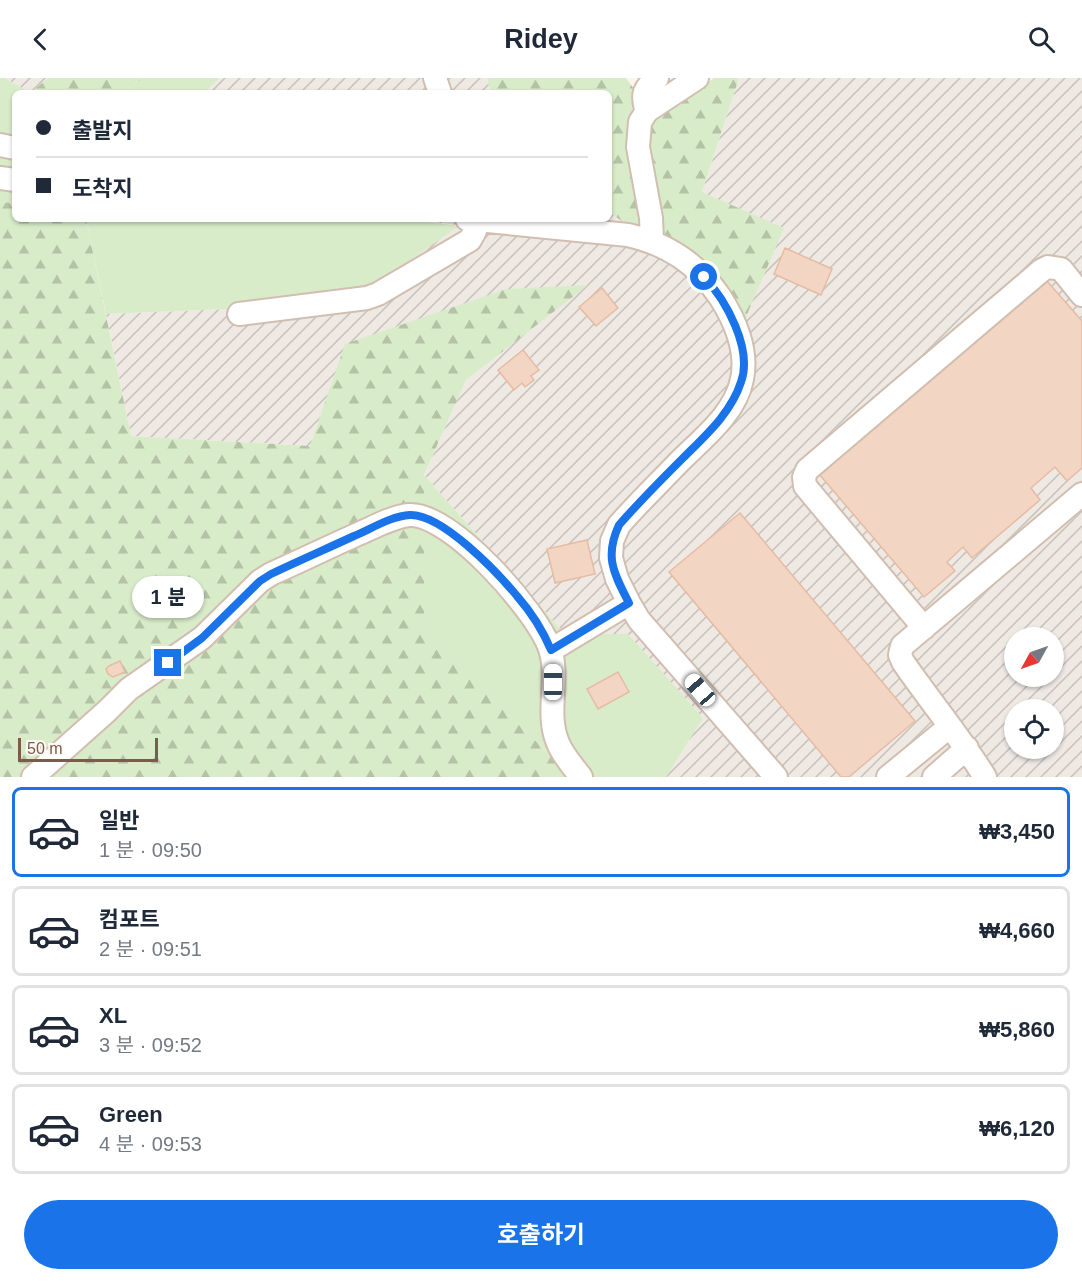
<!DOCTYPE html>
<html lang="ko">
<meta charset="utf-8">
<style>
:root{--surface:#fff;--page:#f2f2f3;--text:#1f2937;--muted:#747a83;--line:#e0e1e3;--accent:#1a73e8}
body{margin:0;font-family:Helvetica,"Noto Sans KR",sans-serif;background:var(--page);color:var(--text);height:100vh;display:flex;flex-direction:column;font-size:22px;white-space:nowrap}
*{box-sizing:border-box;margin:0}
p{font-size:20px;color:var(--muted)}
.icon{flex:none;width:33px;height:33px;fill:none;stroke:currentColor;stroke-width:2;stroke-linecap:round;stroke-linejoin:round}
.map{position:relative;height:699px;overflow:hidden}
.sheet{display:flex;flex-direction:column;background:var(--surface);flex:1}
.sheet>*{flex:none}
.guide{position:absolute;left:12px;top:12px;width:600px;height:132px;border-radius:9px;box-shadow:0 2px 4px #0004;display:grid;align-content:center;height:132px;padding:0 24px;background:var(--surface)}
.needle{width:39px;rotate:230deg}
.fabs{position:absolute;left:1004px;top:549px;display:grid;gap:12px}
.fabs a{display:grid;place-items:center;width:60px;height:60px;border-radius:50%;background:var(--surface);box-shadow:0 2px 4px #0004;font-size:30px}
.scale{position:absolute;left:18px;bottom:15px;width:140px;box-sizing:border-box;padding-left:6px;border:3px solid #7a5c4d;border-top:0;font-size:16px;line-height:21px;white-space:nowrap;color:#7a5c4d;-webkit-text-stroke:4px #fffaf3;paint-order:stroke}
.end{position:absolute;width:27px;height:27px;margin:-14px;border:8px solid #1a73e8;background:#fff;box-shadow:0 0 0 3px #fff}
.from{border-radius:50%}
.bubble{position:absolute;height:42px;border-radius:21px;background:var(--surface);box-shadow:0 2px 4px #0004;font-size:20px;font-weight:700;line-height:42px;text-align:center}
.car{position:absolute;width:18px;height:36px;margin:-18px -9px;border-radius:8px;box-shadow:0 0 4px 2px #0007;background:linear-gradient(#fff 24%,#345 0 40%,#fff 0 76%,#345 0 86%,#fff 0)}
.guide b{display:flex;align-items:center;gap:21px;height:57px;font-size:22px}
.guide b+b{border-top:2px solid var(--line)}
.guide i{width:15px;height:15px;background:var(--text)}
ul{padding:10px 0 0;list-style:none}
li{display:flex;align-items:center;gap:18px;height:90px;margin:0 12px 9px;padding:0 12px;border:3px solid var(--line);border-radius:9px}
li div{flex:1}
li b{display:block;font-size:22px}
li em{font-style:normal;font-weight:700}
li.current{border-color:var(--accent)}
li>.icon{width:54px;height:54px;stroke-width:1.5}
.button{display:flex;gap:12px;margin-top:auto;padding:12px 24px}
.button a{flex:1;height:69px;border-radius:36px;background:var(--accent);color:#fff;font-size:24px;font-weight:700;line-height:69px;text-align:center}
header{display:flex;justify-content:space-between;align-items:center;height:78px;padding:0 24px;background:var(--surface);font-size:27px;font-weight:700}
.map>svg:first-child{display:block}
.industrial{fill:url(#industrial-furrows);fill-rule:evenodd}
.green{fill:#d8ecc9}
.forest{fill:url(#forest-firs)}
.building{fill:#f3d5c3;stroke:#e6bba3;stroke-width:1.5}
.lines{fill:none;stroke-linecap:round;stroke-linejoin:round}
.minor-casing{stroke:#d1beb0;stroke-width:26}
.minor{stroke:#fff;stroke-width:22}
.route{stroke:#1a73e8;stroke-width:8}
</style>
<header><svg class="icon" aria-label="back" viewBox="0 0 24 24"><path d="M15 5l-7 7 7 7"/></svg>Ridey<svg class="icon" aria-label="search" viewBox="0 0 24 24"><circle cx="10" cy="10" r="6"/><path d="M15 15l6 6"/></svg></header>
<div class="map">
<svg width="1082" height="699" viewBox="0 0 1082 699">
<defs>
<pattern id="industrial-furrows" width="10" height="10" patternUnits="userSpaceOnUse" patternTransform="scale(1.5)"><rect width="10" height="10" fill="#efe9e4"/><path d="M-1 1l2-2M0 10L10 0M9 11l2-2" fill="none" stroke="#c7c0bb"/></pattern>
<pattern id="forest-firs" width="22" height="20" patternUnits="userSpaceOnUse" patternTransform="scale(1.5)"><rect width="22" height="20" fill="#d8ecc9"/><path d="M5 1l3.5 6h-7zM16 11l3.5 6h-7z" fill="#b4c2a5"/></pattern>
</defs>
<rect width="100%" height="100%" fill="#fdf6ec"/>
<path class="industrial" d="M 5,0 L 48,0 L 30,15 Z
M 220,0 L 487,0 L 491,15 L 204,15 Z
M 739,0 L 1082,0 L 1082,699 L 666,699 L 703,639 L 566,557 L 424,397 L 466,302 L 586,207 L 346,266 L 310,368 L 131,358 L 106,236 L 347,226 L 458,147 L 406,141 L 609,141 L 609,134 L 633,151 L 702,114 ZM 1014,560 L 1053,560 L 1053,598 L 1014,598 ZM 1014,632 L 1053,632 L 1053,670 L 1014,670 Z"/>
<path class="green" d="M 0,0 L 5,0 L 30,15 L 15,15 L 15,125 L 0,124 Z
M 143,0 L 220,0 L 204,15 L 122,15 Z
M 86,141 L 406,141 L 459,148 L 347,226 L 106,236 Z
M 424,397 L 565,556 L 628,556 L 703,640 L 666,699 L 567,699 L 548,675 L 423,555 Z"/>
<path class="forest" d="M 48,0 L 143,0 L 122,15 L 30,15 Z
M 487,0 L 626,0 L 656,41 L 714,0 L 739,0 L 702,114 L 784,150 L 743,246 L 633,151 L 609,134 L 609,15 L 491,15 Z
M 0,124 L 15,125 L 15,141 L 86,141 L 131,358 L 310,368 L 345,266 L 506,211 L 588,207 L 466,302 L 424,397 L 424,555 L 548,675 L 567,699 L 0,699 Z"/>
<path class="building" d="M 785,170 L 832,191 L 821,217 L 774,196 Z
M 1046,202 L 1082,243 L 1082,390 L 1067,403 L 1055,389 L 1031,410 L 1040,422 L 972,480 L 963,469 L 947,484 L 955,493 L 924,519 L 819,396 Z
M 602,210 L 618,230 L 596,248 L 579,229 Z
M 523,272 L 539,292 L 531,298 L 534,302 L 525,309 L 522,305 L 514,312 L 498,292 Z
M 740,435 L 915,643 L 849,699 L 841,699 L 669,494 Z
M 587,462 L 595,496 L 555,505 L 547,471 Z
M 120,583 L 125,594 L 113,599 L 108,596 L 106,591 L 109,588 Z
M 618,594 L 629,614 L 598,631 L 587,611 Z"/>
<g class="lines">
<defs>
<path id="minor" d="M 435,0 L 440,15
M 647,33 C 641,17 644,10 657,0
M 0,67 L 15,70
M 0,100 L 15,102
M 467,141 L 628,157 C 667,166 697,185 720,219 C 735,242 748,273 742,301 C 736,335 702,361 679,384 C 659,405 638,425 619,447 L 612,463 L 611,480 L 617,501 L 629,525 L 639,542 L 776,699
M 652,162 L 651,140 L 638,69 L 640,44 L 647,33 L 697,0
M 239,236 L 367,220 L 378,216 L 470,162 L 475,153 L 477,141
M 924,550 L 805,408 L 804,399 L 807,392 L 1042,192 L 1048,189 L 1061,191 L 1082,217
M 551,572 L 629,525
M 33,699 L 107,633 L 129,611 L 202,560 L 260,503 L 271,496 C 300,483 329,469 358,456 C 374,449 392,439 409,437 C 450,434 538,534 550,571 C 560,601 545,635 558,665 C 563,678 573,688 581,699
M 888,699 L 949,649
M 934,699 L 967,670
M 985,699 C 960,659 930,623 903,584 L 900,577 L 902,568 L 1082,416"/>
</defs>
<use href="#minor" class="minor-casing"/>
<use href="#minor" class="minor"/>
</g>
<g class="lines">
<path class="route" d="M 168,585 L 202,560 L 260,503 L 271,496 C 298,483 326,471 354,458 C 371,451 391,438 410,437 C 442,436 497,494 517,518 C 531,534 543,553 551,572 L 629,525 C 614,496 604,479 619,447 C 639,424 661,402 683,380 C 706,357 731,335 741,304 C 753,271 726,222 704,199"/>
</g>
</svg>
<div class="fabs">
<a><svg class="needle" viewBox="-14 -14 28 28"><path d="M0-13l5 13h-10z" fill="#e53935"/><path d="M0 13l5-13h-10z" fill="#747a83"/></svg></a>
<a><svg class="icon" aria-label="locate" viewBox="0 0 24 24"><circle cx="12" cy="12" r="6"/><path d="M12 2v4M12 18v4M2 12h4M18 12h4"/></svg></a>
</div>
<div class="scale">50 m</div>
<i class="end from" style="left:704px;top:199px"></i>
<i class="end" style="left:168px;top:585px"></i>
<div class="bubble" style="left:132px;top:498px;width:72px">1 분</div>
<i class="car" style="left:553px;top:604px;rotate:0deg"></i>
<i class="car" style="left:700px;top:612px;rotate:319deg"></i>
<div class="guide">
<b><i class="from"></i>출발지</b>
<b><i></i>도착지</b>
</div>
</div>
<section class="sheet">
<ul>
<li class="current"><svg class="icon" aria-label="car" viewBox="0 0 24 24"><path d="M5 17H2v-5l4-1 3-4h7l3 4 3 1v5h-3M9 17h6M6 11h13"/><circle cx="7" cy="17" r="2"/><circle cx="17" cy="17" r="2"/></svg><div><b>일반</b><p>1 분 · 09:50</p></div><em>₩3,450</em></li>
<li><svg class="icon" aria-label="car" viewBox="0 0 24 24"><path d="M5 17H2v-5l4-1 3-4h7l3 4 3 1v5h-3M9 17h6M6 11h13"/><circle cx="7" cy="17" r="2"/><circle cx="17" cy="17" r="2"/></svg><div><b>컴포트</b><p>2 분 · 09:51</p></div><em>₩4,660</em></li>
<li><svg class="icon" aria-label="car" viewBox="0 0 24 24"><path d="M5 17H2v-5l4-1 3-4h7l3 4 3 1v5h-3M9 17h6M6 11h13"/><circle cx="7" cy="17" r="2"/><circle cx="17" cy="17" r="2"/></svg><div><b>XL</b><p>3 분 · 09:52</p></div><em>₩5,860</em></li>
<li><svg class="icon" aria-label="car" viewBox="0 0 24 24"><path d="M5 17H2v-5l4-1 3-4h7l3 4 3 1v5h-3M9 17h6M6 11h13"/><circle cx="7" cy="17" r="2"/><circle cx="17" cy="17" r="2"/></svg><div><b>Green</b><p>4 분 · 09:53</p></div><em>₩6,120</em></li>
</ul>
<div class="button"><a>호출하기</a></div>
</section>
